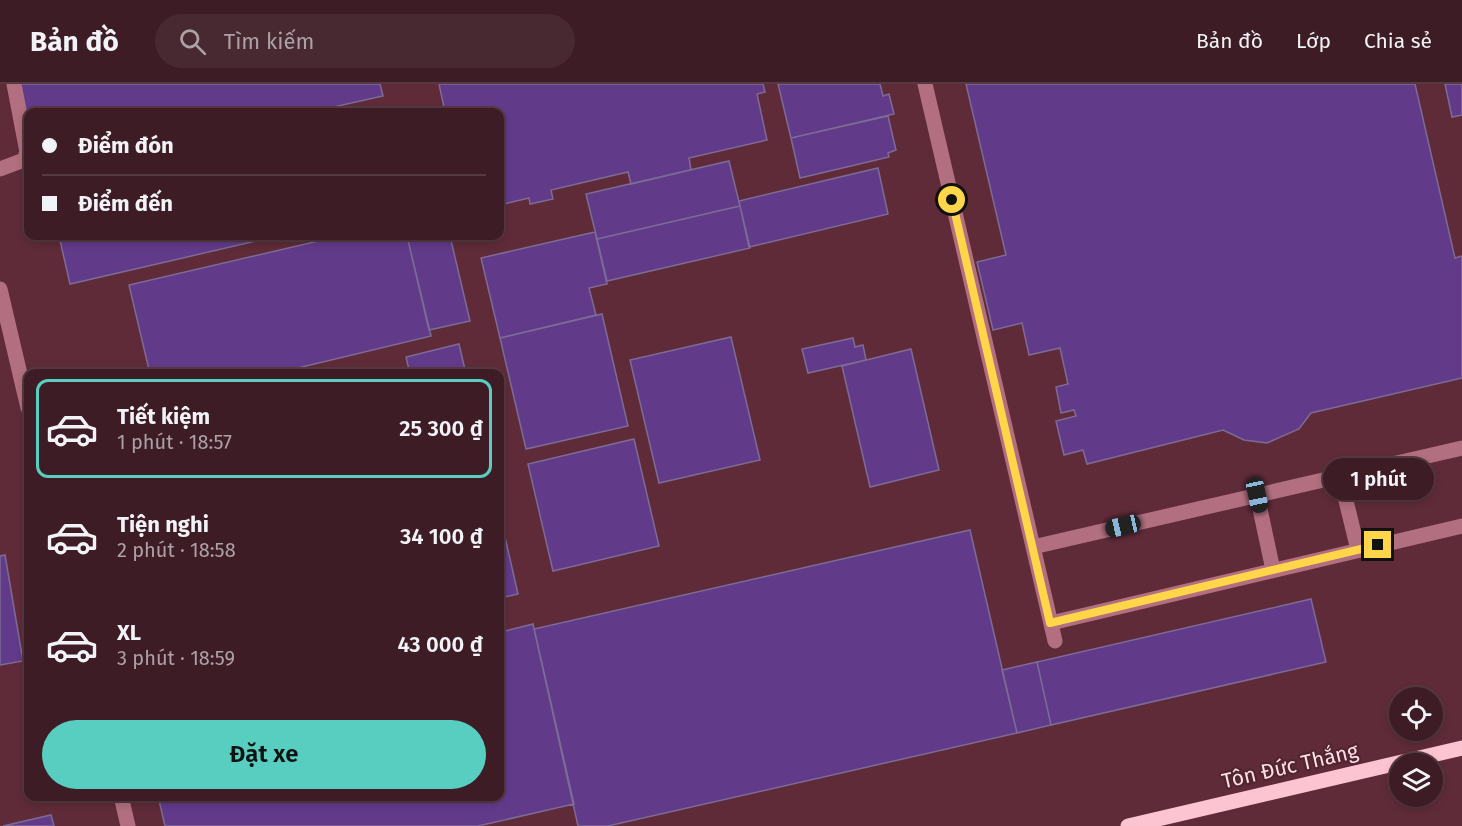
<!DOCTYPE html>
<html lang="vi">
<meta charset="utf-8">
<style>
:root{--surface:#3d1c25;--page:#482932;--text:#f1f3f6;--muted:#ada1a7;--line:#563a42;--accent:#58cec0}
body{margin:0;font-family:"Fira Sans",sans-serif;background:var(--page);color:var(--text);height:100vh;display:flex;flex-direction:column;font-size:22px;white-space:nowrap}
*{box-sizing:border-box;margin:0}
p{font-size:20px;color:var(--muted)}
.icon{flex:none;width:33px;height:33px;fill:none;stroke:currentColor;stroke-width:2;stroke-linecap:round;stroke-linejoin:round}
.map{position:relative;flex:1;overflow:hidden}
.sheet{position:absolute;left:24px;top:285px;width:480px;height:432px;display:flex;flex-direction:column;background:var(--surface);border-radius:12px;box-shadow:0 3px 9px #0003,0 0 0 2px var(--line)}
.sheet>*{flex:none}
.top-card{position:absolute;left:24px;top:24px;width:480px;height:132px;border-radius:12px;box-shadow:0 3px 9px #0003,0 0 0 2px var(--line);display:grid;align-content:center;height:132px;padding:0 18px;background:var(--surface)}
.fabs{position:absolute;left:1389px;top:603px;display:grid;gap:12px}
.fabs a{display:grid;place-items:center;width:54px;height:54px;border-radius:50%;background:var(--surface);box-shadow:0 3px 9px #0003,0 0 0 2px var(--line);font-size:30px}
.end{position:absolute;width:27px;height:27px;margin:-14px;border:8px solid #ffd54a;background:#111;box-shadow:0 0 0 3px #111}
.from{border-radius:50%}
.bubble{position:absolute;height:42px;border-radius:21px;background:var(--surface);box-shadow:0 3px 9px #0003,0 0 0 2px var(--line);font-size:20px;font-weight:600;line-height:42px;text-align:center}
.car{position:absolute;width:18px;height:36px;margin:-18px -9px;border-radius:8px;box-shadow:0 0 4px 2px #0007;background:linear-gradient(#222 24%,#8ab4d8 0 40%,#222 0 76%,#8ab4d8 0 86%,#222 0)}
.top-card b{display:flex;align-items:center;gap:21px;height:57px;font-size:22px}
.top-card b+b{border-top:2px solid var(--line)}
.top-card i{width:15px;height:15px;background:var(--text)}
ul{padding:10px 0 0;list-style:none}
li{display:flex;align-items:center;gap:18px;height:99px;margin:0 12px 9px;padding:0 6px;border:3px solid transparent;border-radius:12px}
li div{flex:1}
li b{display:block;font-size:22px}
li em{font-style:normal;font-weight:600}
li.current{border-color:var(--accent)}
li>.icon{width:54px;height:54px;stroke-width:1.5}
.button{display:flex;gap:12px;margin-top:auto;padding:12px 18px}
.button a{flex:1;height:69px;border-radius:36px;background:var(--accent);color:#111;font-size:24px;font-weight:600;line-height:69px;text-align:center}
header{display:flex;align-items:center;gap:36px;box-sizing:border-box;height:84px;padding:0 30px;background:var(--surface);border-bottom:2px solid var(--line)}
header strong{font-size:28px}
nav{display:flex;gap:33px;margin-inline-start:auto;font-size:21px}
.search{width:420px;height:54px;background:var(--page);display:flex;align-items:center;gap:15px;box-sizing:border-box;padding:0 21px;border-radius:33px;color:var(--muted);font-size:22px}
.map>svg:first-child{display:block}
.built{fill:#5f2b39;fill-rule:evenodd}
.building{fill:#623a8a;stroke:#7d6b95;stroke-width:1.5}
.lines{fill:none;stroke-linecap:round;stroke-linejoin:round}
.minor{stroke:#b16f7f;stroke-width:15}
.major{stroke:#fcc4d0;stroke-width:15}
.route{stroke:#ffd54a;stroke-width:8}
.labels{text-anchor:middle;stroke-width:4.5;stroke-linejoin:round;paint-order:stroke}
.street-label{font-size:21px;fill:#fee0e6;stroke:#512531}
</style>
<header>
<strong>Bản đồ</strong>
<div class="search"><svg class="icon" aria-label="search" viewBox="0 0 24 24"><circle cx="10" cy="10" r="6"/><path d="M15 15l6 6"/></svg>Tìm kiếm</div>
<nav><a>Bản đồ</a><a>Lớp</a><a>Chia sẻ</a></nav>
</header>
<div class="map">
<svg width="1462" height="742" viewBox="0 0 1462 742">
<rect width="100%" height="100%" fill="#512531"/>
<path class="built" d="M 0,0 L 1462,0 L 1462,742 L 0,742 ZM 28,28 L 500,28 L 500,152 L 28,152 ZM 28,290 L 500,290 L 500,712 L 28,712 ZM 1400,614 L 1432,614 L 1432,646 L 1400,646 ZM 1400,680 L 1432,680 L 1432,712 L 1400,712 Z"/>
<path class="building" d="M 20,0 L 380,0 L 383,12 L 311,28 L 28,28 L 28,36 Z
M 439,0 L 763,0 L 765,8 L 757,10 L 767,56 L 689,74 L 691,86 L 631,100 L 628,88 L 551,106 L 553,115 L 530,120 L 529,114 L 500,121 L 500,28 L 445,28 Z
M 778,0 L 880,0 L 883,12 L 889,10 L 894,30 L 791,54 Z
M 966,0 L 1415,0 L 1455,174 L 1462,172 L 1462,294 L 1311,329 L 1299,345 L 1267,359 L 1244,356 L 1223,346 L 1087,380 L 1083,366 L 1064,371 L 1056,337 L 1076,332 L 1074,326 L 1061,329 L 1056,303 L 1068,300 L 1060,264 L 1029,271 L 1022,239 L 993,246 L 977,178 L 1006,171 Z
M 1445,0 L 1462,0 L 1462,31 L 1452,33 Z
M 888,32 L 896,66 L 888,69 L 889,73 L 800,94 L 791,54 Z
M 729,77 L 740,122 L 597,155 L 586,110 Z
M 878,84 L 888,130 L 749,163 L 739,117 Z
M 740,122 L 750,164 L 607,197 L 597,155 Z
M 595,148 L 607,200 L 589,204 L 596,231 L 500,254 L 481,174 Z
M 59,152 L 278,152 L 70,200 Z
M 340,152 L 407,152 L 431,252 L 273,290 L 150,290 L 129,201 Z
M 407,152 L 450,152 L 470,237 L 429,246 Z
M 602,230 L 628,342 L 526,365 L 500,254 Z
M 731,253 L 760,376 L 659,399 L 630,276 Z
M 853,254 L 855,263 L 863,261 L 866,276 L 808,289 L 802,265 Z
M 459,260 L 466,290 L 410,290 L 406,273 Z
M 911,265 L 939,386 L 870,403 L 842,282 Z
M 634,355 L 659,462 L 553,487 L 528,380 Z
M 500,431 L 518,510 L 500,514 Z
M 970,446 L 1017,649 L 608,742 L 578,742 L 534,545 Z
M 5,471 L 23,577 L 0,581 L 0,472 Z
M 1311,515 L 1326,578 L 1051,641 L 1037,578 Z
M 533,540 L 574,720 L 478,742 L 165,742 L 158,712 L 500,712 L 500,542 L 501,548 Z
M 1037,578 L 1051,641 L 1017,649 L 1002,586 Z
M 51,731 L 54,742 L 3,742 Z"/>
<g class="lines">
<path class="minor" d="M 925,0 L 1055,557
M 0,85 L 24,76 L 27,68 L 14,0
M 0,205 L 28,324
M 1340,392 L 1358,466
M 1257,411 L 1273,486
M 1033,463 L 1462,364
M 1051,539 L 1462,442
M 121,712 L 128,742"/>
<path class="major" d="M 1128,742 L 1462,664"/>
</g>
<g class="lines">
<path class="route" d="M 952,116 L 1050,539 L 1378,461"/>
</g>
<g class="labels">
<g class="street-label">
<text transform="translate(1290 682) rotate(-13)" y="7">Tôn Đức Thắng</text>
</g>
</g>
</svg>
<div class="fabs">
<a><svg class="icon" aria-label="locate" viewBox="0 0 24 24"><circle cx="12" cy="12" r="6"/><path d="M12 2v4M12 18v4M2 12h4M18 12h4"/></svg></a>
<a><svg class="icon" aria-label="layers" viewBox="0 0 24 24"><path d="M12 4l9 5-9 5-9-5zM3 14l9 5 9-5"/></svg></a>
</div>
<i class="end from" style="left:952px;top:116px"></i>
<i class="end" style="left:1378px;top:461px"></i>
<div class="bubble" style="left:1323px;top:374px;width:111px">1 phút</div>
<i class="car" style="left:1257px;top:411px;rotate:168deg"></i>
<i class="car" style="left:1123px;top:442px;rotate:257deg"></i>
<div class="top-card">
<b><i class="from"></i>Điểm đón</b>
<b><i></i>Điểm đến</b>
</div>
<section class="sheet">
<ul>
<li class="current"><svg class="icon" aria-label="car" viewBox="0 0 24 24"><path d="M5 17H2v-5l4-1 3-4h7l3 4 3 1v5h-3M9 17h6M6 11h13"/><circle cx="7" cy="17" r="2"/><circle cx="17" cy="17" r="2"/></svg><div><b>Tiết kiệm</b><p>1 phút · 18:57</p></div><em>25 300 ₫</em></li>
<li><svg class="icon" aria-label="car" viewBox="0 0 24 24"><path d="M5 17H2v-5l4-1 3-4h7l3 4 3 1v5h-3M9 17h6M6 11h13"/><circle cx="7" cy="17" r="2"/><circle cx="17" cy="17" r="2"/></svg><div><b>Tiện nghi</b><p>2 phút · 18:58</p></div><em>34 100 ₫</em></li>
<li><svg class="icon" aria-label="car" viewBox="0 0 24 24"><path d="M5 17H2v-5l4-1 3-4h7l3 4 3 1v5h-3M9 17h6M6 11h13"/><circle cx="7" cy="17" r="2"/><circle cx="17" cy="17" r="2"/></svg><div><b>XL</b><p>3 phút · 18:59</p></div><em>43 000 ₫</em></li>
</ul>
<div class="button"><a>Đặt xe</a></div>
</section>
</div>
